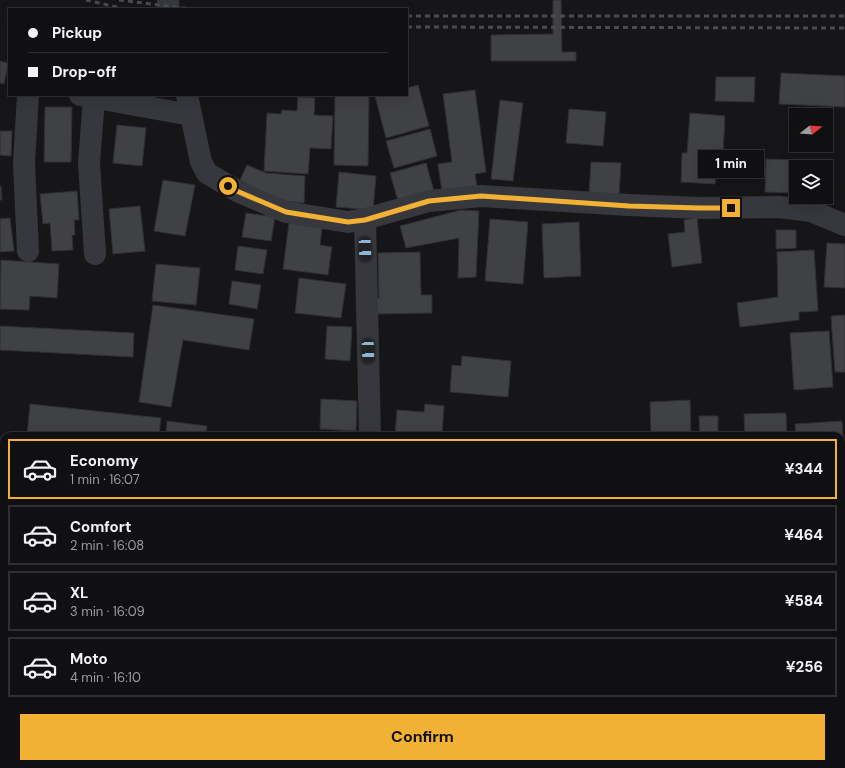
<!DOCTYPE html>
<meta charset="utf-8">
<style>
:root{--surface:#101012;--page:#1e1e20;--text:#f1f3f6;--muted:#9c9d9f;--line:#303032;--accent:#f2b134}
body{margin:0;font-family:"DM Sans",sans-serif;background:var(--page);color:var(--text);height:100vh;display:flex;flex-direction:column;font-size:15px;white-space:nowrap}
*{box-sizing:border-box;margin:0}
p{font-size:13px;color:var(--muted)}
.icon{flex:none;width:22px;height:22px;fill:none;stroke:currentColor;stroke-width:2;stroke-linecap:round;stroke-linejoin:round}
.map{position:relative;flex:1;overflow:hidden}
.drawer{position:absolute;left:0px;top:432px;width:845px;height:336px;display:flex;flex-direction:column;background:var(--surface);border-radius:12px 12px 0 0;box-shadow:0 4px 16px #0002,0 0 0 1px var(--line)}
.drawer>*{flex:none}
.hud{position:absolute;left:8px;top:8px;width:400px;height:88px;border-radius:0px;box-shadow:0 4px 16px #0002,0 0 0 1px var(--line);display:grid;align-content:center;height:88px;padding:0 20px;background:var(--surface)}
.needle{width:26px;rotate:73deg}
.tools{position:absolute;left:789px;top:108px;display:grid;gap:8px}
.tools a{display:grid;place-items:center;width:44px;height:44px;border-radius:0px;background:var(--surface);box-shadow:0 4px 16px #0002,0 0 0 1px var(--line);font-size:20px}
.end{position:absolute;width:18px;height:18px;margin:-9px;border:5px solid #f2b134;background:#111;box-shadow:0 0 0 2px #111}
.from{border-radius:50%}
.bubble{position:absolute;height:28px;border-radius:0px;background:var(--surface);box-shadow:0 4px 16px #0002,0 0 0 1px var(--line);font-size:13px;font-weight:700;line-height:28px;text-align:center}
.car{position:absolute;width:12px;height:24px;margin:-12px -6px;border-radius:5px;box-shadow:0 0 3px 1px #0007;background:linear-gradient(#222 24%,#8ab4d8 0 40%,#222 0 76%,#8ab4d8 0 86%,#222 0)}
.hud b{display:flex;align-items:center;gap:14px;height:38px;font-size:15px}
.hud b+b{border-top:1px solid var(--line)}
.hud i{width:10px;height:10px;background:var(--text)}
ul{padding:7px 0 0;list-style:none}
li{display:flex;align-items:center;gap:12px;height:60px;margin:0 8px 6px;padding:0 12px;border:2px solid var(--line);border-radius:0px}
li div{flex:1}
li b{display:block;font-size:15px}
li em{font-style:normal;font-weight:700}
li.active{border-color:var(--accent)}
li>.icon{width:36px;height:36px;stroke-width:1.5}
.button{display:flex;gap:8px;margin-top:auto;padding:8px 20px}
.button a{flex:1;height:46px;border-radius:0px;background:var(--accent);color:#111;font-size:16px;font-weight:700;line-height:46px;text-align:center}
.map>svg:first-child{display:block}
.lines{fill:none;stroke-linecap:round;stroke-linejoin:round}
.river{stroke:#2c353c;stroke-width:43}
.building{fill:#404145;stroke:#303034}
.minor{stroke:#37383d;stroke-width:22}
.rail{stroke:#4a4c52;stroke-width:3;stroke-dasharray:5 4;stroke-linecap:butt}
.route{stroke:#f2b134;stroke-width:5}
</style>
<div class="map">
<svg width="845" height="768" viewBox="0 0 845 768">
<rect width="100%" height="100%" fill="#161618"/>
<g class="lines">
<path class="river" d="M 0,647 L 4,649
M 240,764 L 248,768"/>
</g>
<path class="building" d="M 553,0 L 561,0 L 562,52 L 576,52 L 576,61 L 491,61 L 491,35 L 553,34 Z
M 0,61 L 8,63 L 4,84 L 0,83 Z
M 781,73 L 845,76 L 845,107 L 779,104 Z
M 716,77 L 755,77 L 754,102 L 715,101 Z
M 418,85 L 429,126 L 386,138 L 375,96 L 380,95 L 407,95 L 407,88 Z
M 475,90 L 486,172 L 475,174 L 477,187 L 442,192 L 438,164 L 452,162 L 443,94 Z
M 335,95 L 369,95 L 368,166 L 334,165 Z
M 298,97 L 315,98 L 314,115 L 333,116 L 331,149 L 310,148 L 308,174 L 264,171 L 267,113 L 281,114 L 282,110 L 297,111 Z
M 500,100 L 523,103 L 513,181 L 491,179 Z
M 45,107 L 72,107 L 71,162 L 44,162 Z
M 569,109 L 606,112 L 603,146 L 566,143 Z
M 690,113 L 725,116 L 722,171 L 716,171 L 715,184 L 681,182 L 682,153 L 687,153 Z
M 117,125 L 146,128 L 142,166 L 113,163 Z
M 430,129 L 437,156 L 394,168 L 386,141 Z
M 0,131 L 12,131 L 11,156 L 0,155 Z
M 766,159 L 805,160 L 805,167 L 796,167 L 796,193 L 765,192 Z
M 591,162 L 621,163 L 619,195 L 589,194 Z
M 426,163 L 434,191 L 398,201 L 390,173 Z
M 247,165 L 266,173 L 305,176 L 304,203 L 284,201 L 263,193 L 240,180 Z
M 339,172 L 376,176 L 373,210 L 336,207 Z
M 163,180 L 195,185 L 185,236 L 154,231 Z
M 0,186 L 1,186 L 2,200 L 0,200 Z
M 77,191 L 79,220 L 74,220 L 75,235 L 72,235 L 73,250 L 52,251 L 50,223 L 43,224 L 40,194 Z
M 140,206 L 145,251 L 113,254 L 109,209 Z
M 461,210 L 479,211 L 476,277 L 458,278 L 459,238 L 406,248 L 400,226 Z
M 246,213 L 275,217 L 271,241 L 242,237 Z
M 0,218 L 0,219 L 10,218 L 14,251 L 0,252 Z
M 697,218 L 702,263 L 672,267 L 668,234 L 685,232 L 684,220 Z
M 490,219 L 528,222 L 523,284 L 485,281 Z
M 579,222 L 581,276 L 544,278 L 542,224 Z
M 289,223 L 322,228 L 320,245 L 332,247 L 328,275 L 283,269 Z
M 776,230 L 796,230 L 796,248 L 776,249 Z
M 827,243 L 845,244 L 845,288 L 824,287 Z
M 238,246 L 267,250 L 263,274 L 235,270 Z
M 814,250 L 818,311 L 799,312 L 799,320 L 740,327 L 737,303 L 778,297 L 777,252 Z
M 420,252 L 421,295 L 432,295 L 432,313 L 374,314 L 373,299 L 379,298 L 378,253 Z
M 1,260 L 59,264 L 57,298 L 30,296 L 29,310 L 0,309 Z
M 156,264 L 200,268 L 196,305 L 152,301 Z
M 299,278 L 346,284 L 341,318 L 295,313 Z
M 232,281 L 261,285 L 257,309 L 229,304 Z
M 153,305 L 254,319 L 249,350 L 183,340 L 171,407 L 139,402 Z
M 845,315 L 845,372 L 835,372 L 831,316 Z
M 0,326 L 134,333 L 133,357 L 0,350 Z
M 327,326 L 352,327 L 350,361 L 325,359 Z
M 829,331 L 833,387 L 794,390 L 790,333 Z
M 462,356 L 511,361 L 508,397 L 450,392 L 452,365 L 461,366 Z
M 321,399 L 357,401 L 356,431 L 320,429 Z
M 690,400 L 691,436 L 651,436 L 650,402 Z
M 30,404 L 161,418 L 159,436 L 27,436 Z
M 425,404 L 444,406 L 442,435 L 395,436 L 397,410 L 424,412 Z
M 786,413 L 787,436 L 745,436 L 744,414 Z
M 699,416 L 718,416 L 718,436 L 700,436 Z
M 167,421 L 207,426 L 206,436 L 166,436 Z
M 842,421 L 844,451 L 841,452 L 841,436 L 796,436 L 795,424 Z
M 219,431 L 248,436 L 218,436 Z
M 841,459 L 845,459 L 845,499 L 841,500 Z
M 841,513 L 845,513 L 845,538 L 841,539 Z
M 845,549 L 845,568 L 841,550 Z
M 845,603 L 845,662 L 841,663 L 841,604 Z
M 660,764 L 689,764 L 689,768 L 660,768 Z
M 780,764 L 810,764 L 810,768 L 780,768 Z"/>
<g class="lines">
<path class="minor" d="M 168,0 L 169,9
M 80,95 L 191,115
M 187,95 L 201,162 L 207,173 L 239,192 L 286,212 L 348,222 L 365,219 L 429,201 L 481,196 L 629,205 L 699,208 L 779,207 L 811,211 L 845,225
M 94,98 L 89,163 L 95,254
M 365,219 L 370,436
M 28,251 L 24,163 L 28,95
M 0,451 L 4,458
M 0,562 L 4,564
M 841,591 L 845,590
M 0,742 L 4,744
M 45,764 L 53,768
M 374,764 L 381,768
M 503,764 L 528,768
M 222,768 L 224,764
M 567,768 L 582,764"/>
<path class="rail" d="M 86,0 L 125,9
M 119,0 L 192,9
M 407,16 L 845,16
M 407,27 L 845,28"/>
</g>
<g class="lines">
<path class="route" d="M 228,186 L 239,192 L 286,212 L 348,222 L 365,220 L 429,201 L 481,196 L 629,206 L 700,208 L 731,208"/>
</g>
</svg>
<div class="tools">
<a><svg class="needle" viewBox="-14 -14 28 28"><path d="M0-13l5 13h-10z" fill="#e53935"/><path d="M0 13l5-13h-10z" fill="#9c9d9f"/></svg></a>
<a><svg class="icon" aria-label="layers" viewBox="0 0 24 24"><path d="M12 4l9 5-9 5-9-5zM3 14l9 5 9-5"/></svg></a>
</div>
<i class="end from" style="left:228px;top:186px"></i>
<i class="end" style="left:731px;top:208px"></i>
<div class="bubble" style="left:698px;top:150px;width:66px">1 min</div>
<i class="car" style="left:365px;top:249px;rotate:178deg"></i>
<i class="car" style="left:368px;top:351px;rotate:178deg"></i>
<div class="hud">
<b><i class="from"></i>Pickup</b>
<b><i></i>Drop-off</b>
</div>
<section class="drawer">
<ul>
<li class="active"><svg class="icon" aria-label="car" viewBox="0 0 24 24"><path d="M5 17H2v-5l4-1 3-4h7l3 4 3 1v5h-3M9 17h6M6 11h13"/><circle cx="7" cy="17" r="2"/><circle cx="17" cy="17" r="2"/></svg><div><b>Economy</b><p>1 min · 16:07</p></div><em>¥344</em></li>
<li><svg class="icon" aria-label="car" viewBox="0 0 24 24"><path d="M5 17H2v-5l4-1 3-4h7l3 4 3 1v5h-3M9 17h6M6 11h13"/><circle cx="7" cy="17" r="2"/><circle cx="17" cy="17" r="2"/></svg><div><b>Comfort</b><p>2 min · 16:08</p></div><em>¥464</em></li>
<li><svg class="icon" aria-label="car" viewBox="0 0 24 24"><path d="M5 17H2v-5l4-1 3-4h7l3 4 3 1v5h-3M9 17h6M6 11h13"/><circle cx="7" cy="17" r="2"/><circle cx="17" cy="17" r="2"/></svg><div><b>XL</b><p>3 min · 16:09</p></div><em>¥584</em></li>
<li><svg class="icon" aria-label="car" viewBox="0 0 24 24"><path d="M5 17H2v-5l4-1 3-4h7l3 4 3 1v5h-3M9 17h6M6 11h13"/><circle cx="7" cy="17" r="2"/><circle cx="17" cy="17" r="2"/></svg><div><b>Moto</b><p>4 min · 16:10</p></div><em>¥256</em></li>
</ul>
<div class="button"><a>Confirm</a></div>
</section>
</div>
